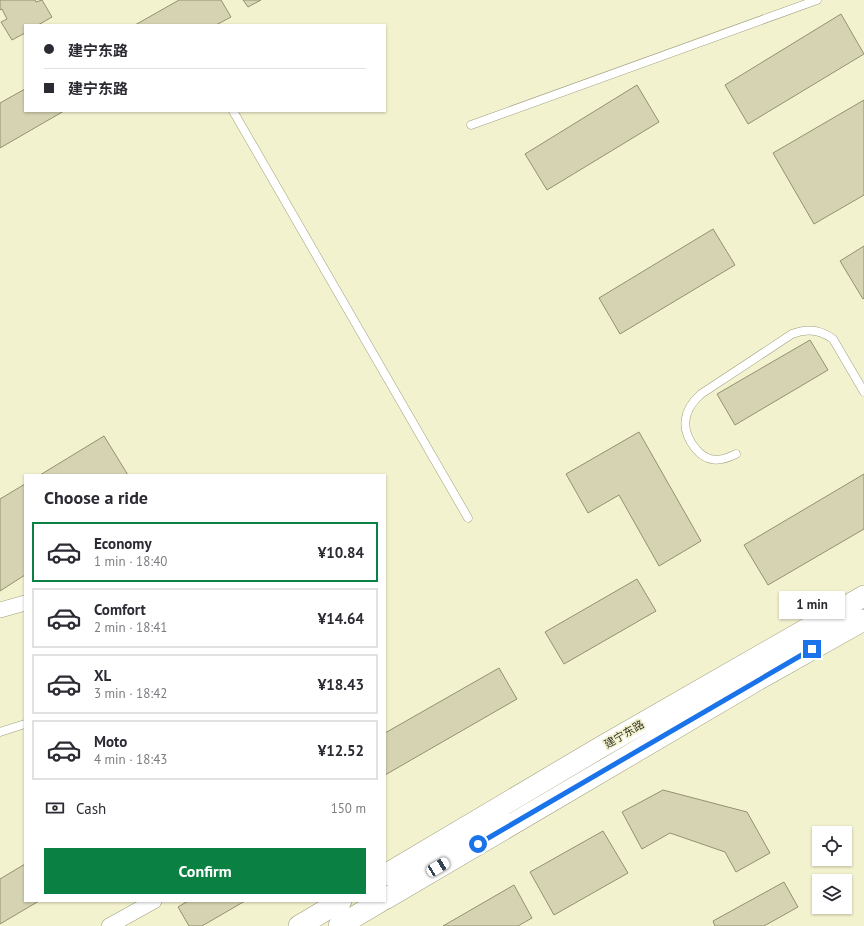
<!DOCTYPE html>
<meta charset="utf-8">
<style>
:root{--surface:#fff;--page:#f7f7f7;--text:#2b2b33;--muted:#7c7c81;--line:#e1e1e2;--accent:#0b8043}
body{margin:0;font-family:"PT Sans","Noto Sans SC",sans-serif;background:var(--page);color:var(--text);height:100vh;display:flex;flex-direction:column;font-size:15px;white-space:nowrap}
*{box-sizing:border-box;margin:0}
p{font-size:13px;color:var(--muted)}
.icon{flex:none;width:22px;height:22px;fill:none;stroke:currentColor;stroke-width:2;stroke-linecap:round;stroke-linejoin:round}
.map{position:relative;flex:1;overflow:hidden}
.drawer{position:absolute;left:24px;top:474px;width:362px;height:428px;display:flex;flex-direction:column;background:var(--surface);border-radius:0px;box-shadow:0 1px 3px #0004}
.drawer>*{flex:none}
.hud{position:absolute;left:24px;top:24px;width:362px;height:88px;border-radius:0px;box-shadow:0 1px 3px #0004;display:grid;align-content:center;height:88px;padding:0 20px;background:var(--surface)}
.buttons{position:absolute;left:812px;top:826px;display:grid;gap:8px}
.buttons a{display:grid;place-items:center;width:40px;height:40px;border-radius:0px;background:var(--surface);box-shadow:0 1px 3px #0004;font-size:20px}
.end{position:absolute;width:18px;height:18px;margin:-9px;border:5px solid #1a73e8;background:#fff;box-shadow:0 0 0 2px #fff}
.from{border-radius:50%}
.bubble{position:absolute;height:28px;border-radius:0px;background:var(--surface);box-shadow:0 1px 3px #0004;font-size:13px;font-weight:700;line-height:28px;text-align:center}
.car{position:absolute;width:12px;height:24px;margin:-12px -6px;border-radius:5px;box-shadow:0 0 3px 1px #0007;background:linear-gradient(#fff 24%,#345 0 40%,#fff 0 76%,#345 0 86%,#fff 0)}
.hud b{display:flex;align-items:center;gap:14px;height:38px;font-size:15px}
.hud b+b{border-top:1px solid var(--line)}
.hud i{width:10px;height:10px;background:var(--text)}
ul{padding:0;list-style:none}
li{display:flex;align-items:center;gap:12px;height:60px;margin:0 8px 6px;padding:0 12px;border:2px solid var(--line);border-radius:0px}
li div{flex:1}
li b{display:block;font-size:15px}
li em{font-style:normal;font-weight:700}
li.active{border-color:var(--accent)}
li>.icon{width:36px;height:36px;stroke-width:1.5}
h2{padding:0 20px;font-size:18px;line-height:48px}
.pay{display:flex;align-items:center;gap:10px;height:44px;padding:0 20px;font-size:15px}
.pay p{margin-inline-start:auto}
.cta{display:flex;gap:8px;margin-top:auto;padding:8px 20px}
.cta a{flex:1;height:46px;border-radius:0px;background:var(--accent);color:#fff;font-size:16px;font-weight:700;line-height:46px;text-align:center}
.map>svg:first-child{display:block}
.building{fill:#d5d3b1;stroke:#939171}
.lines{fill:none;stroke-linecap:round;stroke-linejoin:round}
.lane-casing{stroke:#a09e7e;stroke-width:9}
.street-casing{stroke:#a09e7e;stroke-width:16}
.secondary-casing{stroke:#a09e7e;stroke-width:22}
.lane{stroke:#fff;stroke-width:8}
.street{stroke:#fff;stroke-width:15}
.secondary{stroke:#fff;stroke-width:21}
.route{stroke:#1a73e8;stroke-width:5}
.labels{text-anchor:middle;stroke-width:3.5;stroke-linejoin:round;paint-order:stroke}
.street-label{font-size:11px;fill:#373729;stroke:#f3f2cf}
</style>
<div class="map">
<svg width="864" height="926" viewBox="0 0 864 926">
<rect width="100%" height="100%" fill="#f3f2cf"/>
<path class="building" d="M 0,0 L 35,0 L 36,2 L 42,0 L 52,17 L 38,25 L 25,25 L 25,33 L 12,40 L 1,22 L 7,19 L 2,9 L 0,10 Z
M 179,0 L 221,0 L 231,17 L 216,25 L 135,25 Z
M 243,0 L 261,0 L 248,7 Z
M 841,14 L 864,54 L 748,124 L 725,85 Z
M 637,85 L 659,122 L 547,190 L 525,154 Z
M 25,89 L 25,111 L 64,111 L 0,148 L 0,103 Z
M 864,100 L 864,195 L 814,224 L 773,153 Z
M 713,229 L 735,265 L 620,334 L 599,298 Z
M 864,246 L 864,298 L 863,299 L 840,261 Z
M 810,340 L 828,370 L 735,425 L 717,394 Z
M 639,432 L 701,541 L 659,566 L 619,495 L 588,513 L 566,474 Z
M 104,436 L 128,475 L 40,475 Z
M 864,474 L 864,529 L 768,585 L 744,545 Z
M 25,484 L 25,575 L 0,591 L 0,499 Z
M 637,579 L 656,611 L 564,664 L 545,632 Z
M 499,668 L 517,699 L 385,775 L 385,733 Z
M 663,790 L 747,812 L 770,853 L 736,872 L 725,852 L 670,833 L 642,849 L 622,812 Z
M 603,831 L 628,873 L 554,915 L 530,872 Z
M 25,864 L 25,901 L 39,901 L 0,924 L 0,879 Z
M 784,882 L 798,907 L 764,926 L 715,926 L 713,921 Z
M 514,885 L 532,918 L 518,926 L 443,926 Z
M 188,901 L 245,901 L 202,926 L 189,926 L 178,907 Z"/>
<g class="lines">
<defs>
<path id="lane" d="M 233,111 L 468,518
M 471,125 L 817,0
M 736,454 C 720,462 707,463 695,448 C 680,429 683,410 701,394 L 792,334 C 807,328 820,329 833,339 L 864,392
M 0,732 L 25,724"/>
<path id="street" d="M 0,610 L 25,603
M 109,926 L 154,901"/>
<path id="secondary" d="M 385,875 L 601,747 L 864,596
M 385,899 L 759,679 L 864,620
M 299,926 L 341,901
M 339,926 L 381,901"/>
</defs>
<use href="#lane" class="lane-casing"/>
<use href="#street" class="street-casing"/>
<use href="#secondary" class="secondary-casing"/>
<use href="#lane" class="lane"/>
<use href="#street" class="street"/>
<use href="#secondary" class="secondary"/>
</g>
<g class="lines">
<path class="route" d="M 478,844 L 812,649"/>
</g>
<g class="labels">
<g class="street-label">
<text transform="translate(624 734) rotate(-30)" y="4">建宁东路</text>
</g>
</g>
</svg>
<div class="buttons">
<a><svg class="icon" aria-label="locate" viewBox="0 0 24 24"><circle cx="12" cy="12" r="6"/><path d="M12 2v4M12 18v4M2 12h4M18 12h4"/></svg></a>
<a><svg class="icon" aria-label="layers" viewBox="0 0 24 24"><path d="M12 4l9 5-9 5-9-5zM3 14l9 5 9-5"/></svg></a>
</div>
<i class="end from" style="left:478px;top:844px"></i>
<i class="end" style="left:812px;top:649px"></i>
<div class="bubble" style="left:779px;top:591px;width:66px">1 min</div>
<i class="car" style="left:438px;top:867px;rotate:59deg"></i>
<div class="hud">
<b><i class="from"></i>建宁东路</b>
<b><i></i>建宁东路</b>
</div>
<section class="drawer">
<h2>Choose a ride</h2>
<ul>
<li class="active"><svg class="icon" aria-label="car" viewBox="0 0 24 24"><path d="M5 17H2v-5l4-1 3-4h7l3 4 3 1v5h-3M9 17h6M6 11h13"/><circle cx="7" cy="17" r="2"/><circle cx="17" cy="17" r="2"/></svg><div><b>Economy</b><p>1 min · 18:40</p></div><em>¥10.84</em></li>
<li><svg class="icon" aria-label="car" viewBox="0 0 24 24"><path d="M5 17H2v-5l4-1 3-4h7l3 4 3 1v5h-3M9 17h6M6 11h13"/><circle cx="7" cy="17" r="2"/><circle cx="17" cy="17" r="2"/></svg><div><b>Comfort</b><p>2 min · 18:41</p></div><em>¥14.64</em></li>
<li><svg class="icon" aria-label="car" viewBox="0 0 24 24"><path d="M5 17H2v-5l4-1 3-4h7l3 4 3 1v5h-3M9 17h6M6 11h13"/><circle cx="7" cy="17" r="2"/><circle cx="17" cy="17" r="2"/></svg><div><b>XL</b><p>3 min · 18:42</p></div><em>¥18.43</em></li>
<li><svg class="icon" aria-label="car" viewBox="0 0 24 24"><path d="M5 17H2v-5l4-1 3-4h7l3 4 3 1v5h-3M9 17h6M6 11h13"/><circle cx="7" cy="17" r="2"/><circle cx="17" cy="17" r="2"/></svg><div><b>Moto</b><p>4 min · 18:43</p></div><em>¥12.52</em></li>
</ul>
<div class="pay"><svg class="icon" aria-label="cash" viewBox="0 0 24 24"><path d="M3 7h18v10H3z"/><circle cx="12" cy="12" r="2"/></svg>Cash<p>150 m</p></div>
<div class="cta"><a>Confirm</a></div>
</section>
</div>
